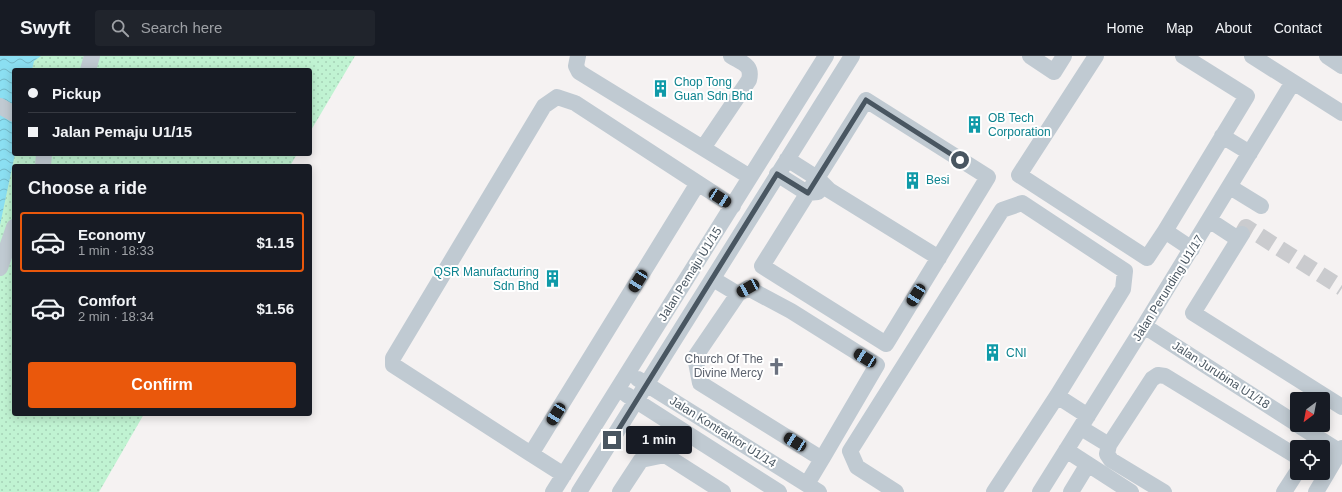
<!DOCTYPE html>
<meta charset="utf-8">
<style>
:root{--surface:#171b24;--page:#20242c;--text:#f1f3f6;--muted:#9ea1a6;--line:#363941;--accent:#ea580c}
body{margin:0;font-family:Arial,sans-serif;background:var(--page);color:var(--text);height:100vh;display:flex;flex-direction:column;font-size:15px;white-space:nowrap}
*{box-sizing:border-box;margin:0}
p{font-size:13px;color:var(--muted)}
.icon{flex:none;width:22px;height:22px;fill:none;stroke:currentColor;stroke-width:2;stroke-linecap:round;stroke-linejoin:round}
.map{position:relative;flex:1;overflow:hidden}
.sheet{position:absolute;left:12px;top:108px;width:300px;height:252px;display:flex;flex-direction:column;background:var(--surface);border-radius:4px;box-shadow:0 2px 10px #0003}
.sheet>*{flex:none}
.guide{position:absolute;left:12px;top:12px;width:300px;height:88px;border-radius:4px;box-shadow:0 2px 10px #0003;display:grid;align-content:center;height:88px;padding:0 16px;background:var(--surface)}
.needle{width:26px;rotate:212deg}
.tools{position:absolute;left:1290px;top:336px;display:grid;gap:8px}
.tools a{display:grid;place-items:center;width:40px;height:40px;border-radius:4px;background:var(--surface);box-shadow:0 2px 10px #0003;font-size:20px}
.end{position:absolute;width:18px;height:18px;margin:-9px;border:5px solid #495661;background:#fff;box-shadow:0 0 0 2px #fff}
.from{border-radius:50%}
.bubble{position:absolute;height:28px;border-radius:4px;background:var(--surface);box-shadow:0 2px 10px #0003;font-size:13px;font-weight:700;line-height:28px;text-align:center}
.car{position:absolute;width:12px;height:24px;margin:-12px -6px;border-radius:5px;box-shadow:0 0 3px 1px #0007;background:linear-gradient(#222 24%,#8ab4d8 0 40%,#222 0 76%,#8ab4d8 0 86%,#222 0)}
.guide b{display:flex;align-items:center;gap:14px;height:38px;font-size:15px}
.guide b+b{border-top:1px solid var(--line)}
.guide i{width:10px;height:10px;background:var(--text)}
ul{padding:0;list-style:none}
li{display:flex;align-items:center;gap:12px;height:60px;margin:0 8px 6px;padding:0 8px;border:2px solid transparent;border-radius:4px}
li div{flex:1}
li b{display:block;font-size:15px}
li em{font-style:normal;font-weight:700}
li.on{border-color:var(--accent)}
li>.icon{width:36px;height:36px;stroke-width:1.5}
h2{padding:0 16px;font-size:18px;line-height:48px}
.action{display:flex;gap:8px;margin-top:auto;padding:8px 16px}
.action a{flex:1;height:46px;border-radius:4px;background:var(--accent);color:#fff;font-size:16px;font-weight:700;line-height:46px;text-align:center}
header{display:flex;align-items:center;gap:24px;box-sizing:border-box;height:56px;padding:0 20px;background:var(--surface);border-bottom:1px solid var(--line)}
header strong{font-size:19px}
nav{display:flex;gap:22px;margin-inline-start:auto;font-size:14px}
.search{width:280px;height:36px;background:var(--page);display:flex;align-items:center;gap:10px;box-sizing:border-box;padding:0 14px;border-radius:4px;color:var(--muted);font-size:15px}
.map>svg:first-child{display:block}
.green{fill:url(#green-dots)}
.water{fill:url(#water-waves)}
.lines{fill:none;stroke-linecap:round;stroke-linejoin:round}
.minor-tunnel{stroke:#cacbce;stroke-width:16;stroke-dasharray:16 8;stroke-linecap:butt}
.minor{stroke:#c0cad2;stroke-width:16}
.route{stroke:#495661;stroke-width:5}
.labels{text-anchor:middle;stroke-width:4;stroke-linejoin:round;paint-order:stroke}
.culture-label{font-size:12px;fill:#0d838f;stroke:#fff;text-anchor:start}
.street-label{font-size:12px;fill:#495661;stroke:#fff}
.worship-label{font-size:12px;fill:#5b616d;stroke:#fff;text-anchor:end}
</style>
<header>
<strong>Swyft</strong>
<div class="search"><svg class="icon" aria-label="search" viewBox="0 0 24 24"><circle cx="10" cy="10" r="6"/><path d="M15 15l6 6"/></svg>Search here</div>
<nav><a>Home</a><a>Map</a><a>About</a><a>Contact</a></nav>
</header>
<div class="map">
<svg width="1342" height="436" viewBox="0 0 1342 436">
<defs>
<pattern id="green-dots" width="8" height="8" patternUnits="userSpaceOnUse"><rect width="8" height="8" fill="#c0f3d2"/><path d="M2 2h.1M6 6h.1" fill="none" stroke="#a6d2b7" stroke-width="1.8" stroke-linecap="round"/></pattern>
<pattern id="water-waves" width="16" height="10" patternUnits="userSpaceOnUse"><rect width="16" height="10" fill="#8bdff2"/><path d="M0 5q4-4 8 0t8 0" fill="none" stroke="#74b8c7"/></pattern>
</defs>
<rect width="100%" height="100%" fill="#f5f2f2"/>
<path class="green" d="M 0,0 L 355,0 L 310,76 L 310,14 L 14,14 L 14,98 L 297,98 L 290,110 L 14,110 L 14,358 L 144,358 L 99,436 L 0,436 Z"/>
<path class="water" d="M 0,0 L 41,0 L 34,5 L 32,14 L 14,14 L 15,98 L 0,169 Z"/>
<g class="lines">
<path class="minor-tunnel" d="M 1242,178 L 1246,171 L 1342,232"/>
<path class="minor" d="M 578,0 L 576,10 L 579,16 L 750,121
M 1030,0 L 1054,16 L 1064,0
M 1096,0 L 1019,119 L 1147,202 L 1165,175 L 1192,193
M 1252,0 L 1342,57
M 1327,0 L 1342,10
M 88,14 L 92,0
M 866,44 L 988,121 L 886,288 L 762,210 Z
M 0,50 L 14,58
M 1222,80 L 1250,97
M 703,92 L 749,24 C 753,9 742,7 731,0
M 787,103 L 817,122 L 829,134 L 939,202
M 43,110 L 44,98
M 777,118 L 807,137 L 818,136
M 698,127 L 531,398 L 393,309 L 393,302 L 544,50 L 557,41 L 575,47 L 733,150
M 1230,131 L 1261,150
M 1209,164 L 1238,183
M 1165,175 L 1247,40 L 1183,0
M 1242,178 L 1193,257 L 1342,351
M 0,212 L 14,171
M 713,223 L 738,238 L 695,301 L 700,327 L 822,403 L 807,428
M 738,238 L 748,232 L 791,255 L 877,309 L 822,403
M 1144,270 L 1297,368
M 638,323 L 819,436
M 627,339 L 779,436
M 1057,340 L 1088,360
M 1298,369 L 1342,397
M 1081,372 L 1109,389
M 1066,394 L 1131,436
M 531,398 L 564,419
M 553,436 L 826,0
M 579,436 L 852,0
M 620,436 L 641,404 L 665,399 L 723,436
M 896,436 L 857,411 L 850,395 L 1002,154 L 1022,147 L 1125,215 L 1123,233 L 1057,340 L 994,436
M 1040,436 L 1144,270 L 1293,26
M 1071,436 L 1088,408
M 1164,436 L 1111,404 L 1107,398 L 1109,389 L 1152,323 L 1158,319 L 1165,320 L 1296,400 L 1297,402
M 1284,436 L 1297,416
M 1316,436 L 1342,392"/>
</g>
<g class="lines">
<path class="route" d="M 612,384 L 777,118 L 808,137 L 866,44 L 960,104"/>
</g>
<defs>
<symbol id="building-bare" viewBox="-9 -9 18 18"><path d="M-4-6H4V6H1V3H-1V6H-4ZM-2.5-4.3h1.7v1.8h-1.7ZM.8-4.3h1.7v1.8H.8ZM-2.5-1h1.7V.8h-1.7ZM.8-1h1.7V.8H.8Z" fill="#0f9aa8" stroke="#fff" stroke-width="2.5" paint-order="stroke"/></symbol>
<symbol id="church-bare" viewBox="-9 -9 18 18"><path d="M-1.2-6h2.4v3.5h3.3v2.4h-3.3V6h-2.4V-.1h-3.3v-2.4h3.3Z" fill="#6b7280" stroke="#fff" stroke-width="2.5" paint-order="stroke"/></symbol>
</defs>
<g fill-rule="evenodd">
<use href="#building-bare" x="648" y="20" width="25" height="25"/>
<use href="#building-bare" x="962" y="56" width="25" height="25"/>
<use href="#building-bare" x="900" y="112" width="25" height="25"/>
<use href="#building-bare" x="540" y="210" width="25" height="25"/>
<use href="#building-bare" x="980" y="284" width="25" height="25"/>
<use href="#church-bare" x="764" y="298" width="25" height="25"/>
</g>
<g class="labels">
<g class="culture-label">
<text x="674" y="30">Chop Tong<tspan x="674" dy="14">Guan Sdn Bhd</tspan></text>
<text x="988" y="66">OB Tech<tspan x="988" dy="14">Corporation</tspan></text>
<text x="926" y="128">Besi</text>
<text x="539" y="220" text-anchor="end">QSR Manufacturing<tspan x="539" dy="14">Sdn Bhd</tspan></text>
<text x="1006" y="301">CNI</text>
</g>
<g class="street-label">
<text transform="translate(690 218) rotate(-58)" y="4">Jalan Pemaju U1/15</text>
<text transform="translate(1168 232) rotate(-58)" y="4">Jalan Perunding U1/17</text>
<text transform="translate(1221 319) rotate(33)" y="4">Jalan Jurubina U1/18</text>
<text transform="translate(723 376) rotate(32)" y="4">Jalan Kontraktor U1/14</text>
</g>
<g class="worship-label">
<text x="763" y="307">Church Of The<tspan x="763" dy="14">Divine Mercy</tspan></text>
</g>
</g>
</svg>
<div class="tools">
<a><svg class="needle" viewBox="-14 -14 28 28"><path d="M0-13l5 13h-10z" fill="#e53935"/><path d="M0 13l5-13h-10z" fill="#9ea1a6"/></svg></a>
<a><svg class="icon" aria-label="locate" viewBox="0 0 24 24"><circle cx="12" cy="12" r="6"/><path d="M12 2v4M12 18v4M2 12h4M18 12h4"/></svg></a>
</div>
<i class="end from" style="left:960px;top:104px"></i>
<i class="end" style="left:612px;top:384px"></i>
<div class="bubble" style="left:626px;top:370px;width:66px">1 min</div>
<i class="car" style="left:720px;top:142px;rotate:123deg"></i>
<i class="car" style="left:638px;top:225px;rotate:212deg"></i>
<i class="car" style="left:748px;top:232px;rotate:241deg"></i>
<i class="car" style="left:916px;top:239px;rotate:212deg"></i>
<i class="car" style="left:865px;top:302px;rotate:302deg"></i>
<i class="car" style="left:556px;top:358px;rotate:212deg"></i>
<i class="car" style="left:795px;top:386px;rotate:302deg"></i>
<div class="guide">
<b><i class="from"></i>Pickup</b>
<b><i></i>Jalan Pemaju U1/15</b>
</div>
<section class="sheet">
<h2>Choose a ride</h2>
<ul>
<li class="on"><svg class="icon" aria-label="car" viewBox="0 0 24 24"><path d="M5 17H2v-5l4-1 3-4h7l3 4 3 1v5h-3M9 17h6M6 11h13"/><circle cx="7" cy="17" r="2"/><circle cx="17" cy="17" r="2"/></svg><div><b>Economy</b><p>1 min · 18:33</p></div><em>$1.15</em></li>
<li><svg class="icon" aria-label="car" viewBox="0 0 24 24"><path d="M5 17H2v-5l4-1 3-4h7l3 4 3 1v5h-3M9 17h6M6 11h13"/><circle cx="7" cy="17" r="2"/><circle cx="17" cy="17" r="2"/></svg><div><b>Comfort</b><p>2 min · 18:34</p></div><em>$1.56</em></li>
</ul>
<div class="action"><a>Confirm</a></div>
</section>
</div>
